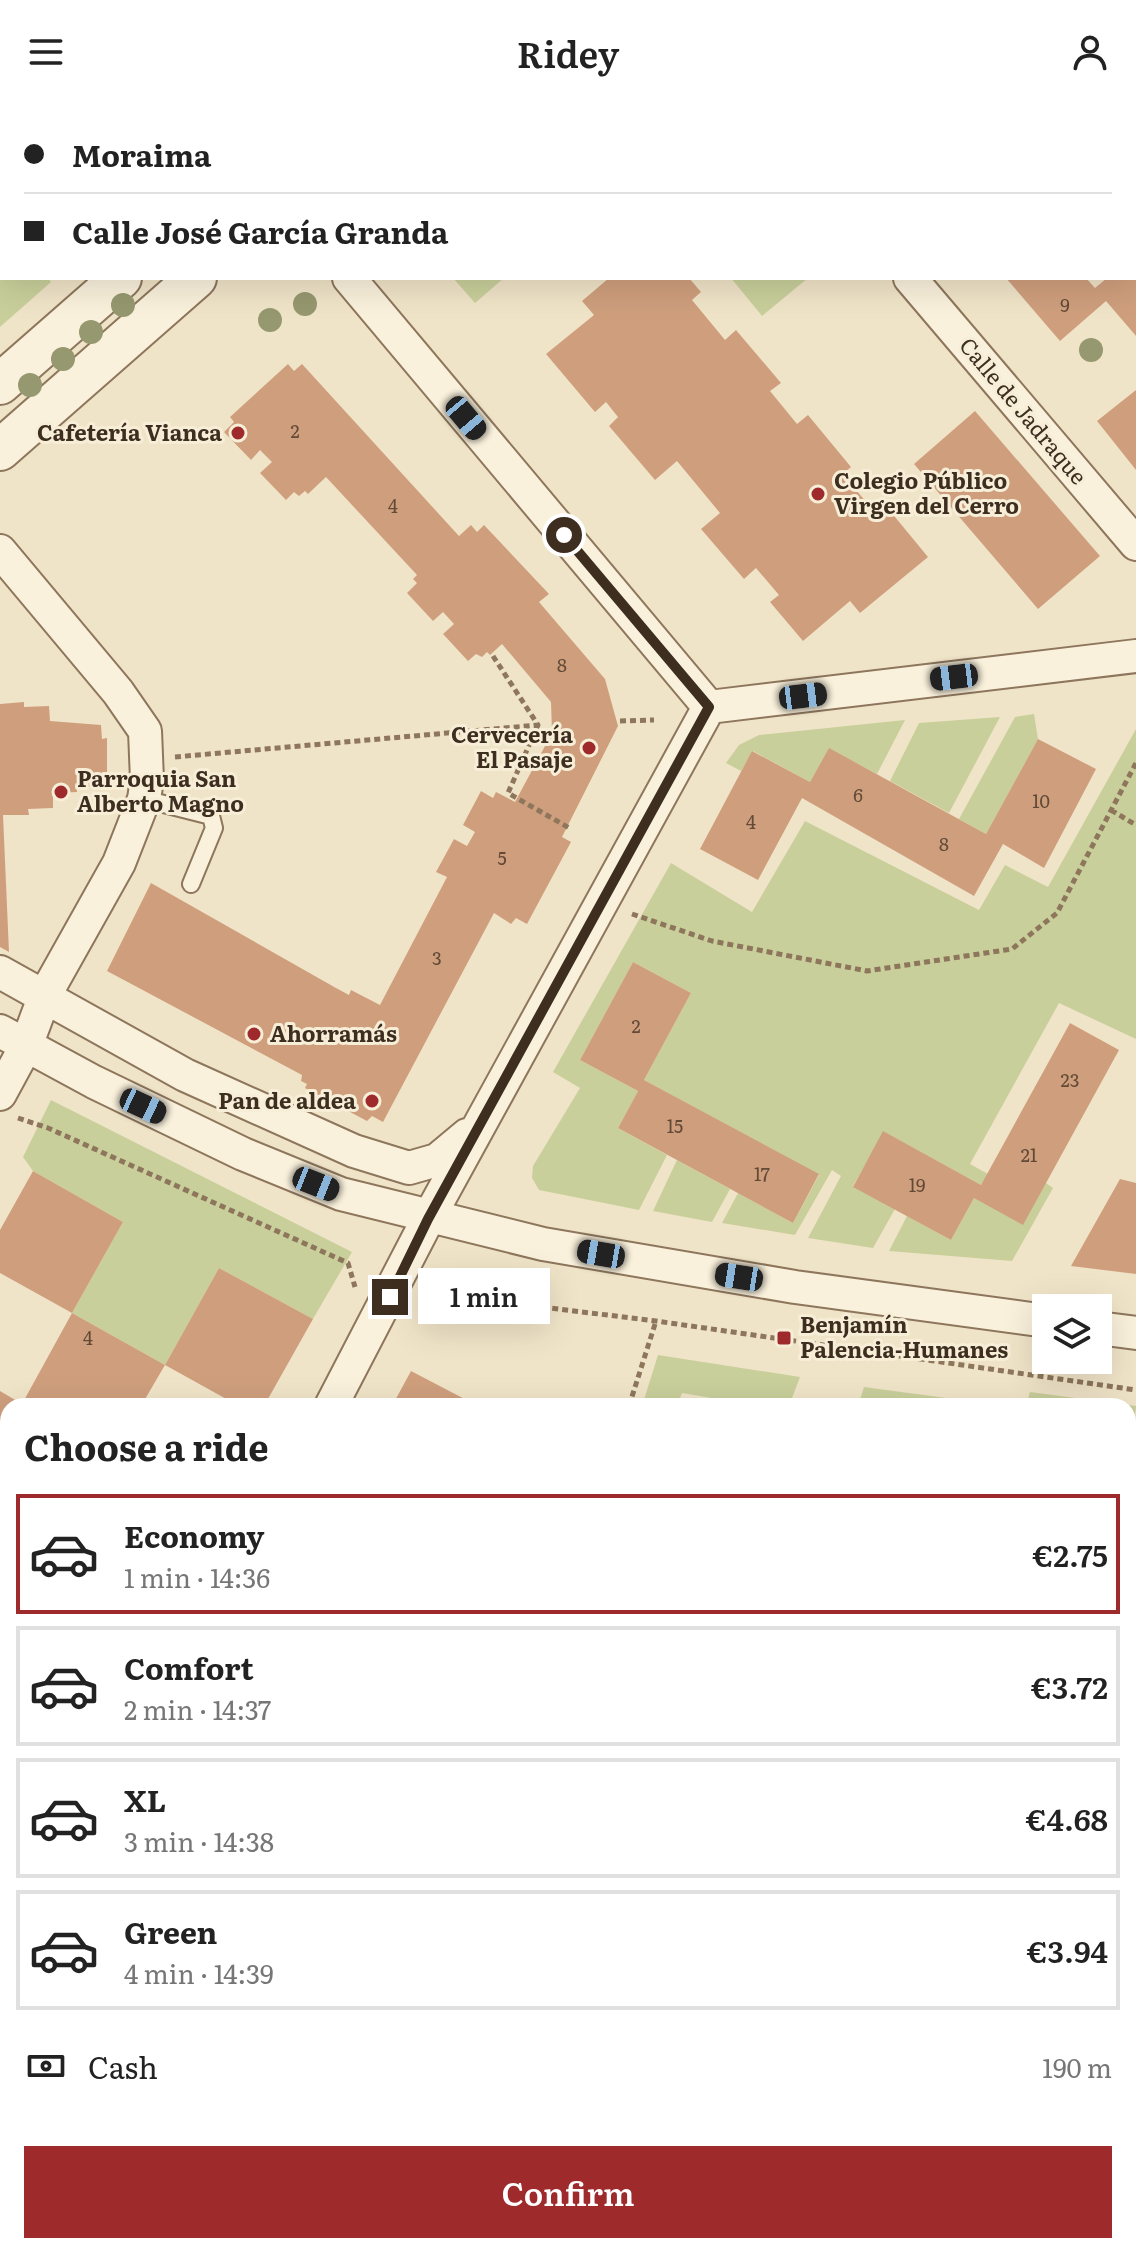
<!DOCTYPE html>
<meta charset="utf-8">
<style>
:root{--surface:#fff;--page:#f2f2f2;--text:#222;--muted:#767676;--line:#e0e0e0;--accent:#9e2a2b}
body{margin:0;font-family:Literata,serif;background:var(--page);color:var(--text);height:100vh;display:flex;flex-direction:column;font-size:30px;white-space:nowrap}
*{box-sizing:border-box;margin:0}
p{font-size:26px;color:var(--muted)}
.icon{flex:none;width:44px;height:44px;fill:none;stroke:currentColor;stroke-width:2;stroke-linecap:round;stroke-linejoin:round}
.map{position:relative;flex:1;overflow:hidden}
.drawer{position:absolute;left:0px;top:1294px;width:1136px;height:856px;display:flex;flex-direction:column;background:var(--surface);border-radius:24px 24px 0 0;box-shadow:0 8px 32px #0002}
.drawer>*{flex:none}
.banner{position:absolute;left:0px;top:0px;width:1136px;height:176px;box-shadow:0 8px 32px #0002;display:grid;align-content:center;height:176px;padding:0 24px;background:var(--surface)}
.buttons{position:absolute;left:1032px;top:1190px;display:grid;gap:16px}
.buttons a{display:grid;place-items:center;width:80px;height:80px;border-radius:0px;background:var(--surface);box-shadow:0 8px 32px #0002;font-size:40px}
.end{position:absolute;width:36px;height:36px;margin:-18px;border:10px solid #3d2e20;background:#fff;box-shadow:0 0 0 4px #fff}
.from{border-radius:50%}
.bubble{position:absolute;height:56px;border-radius:0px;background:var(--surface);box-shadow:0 8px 32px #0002;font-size:26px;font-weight:600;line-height:56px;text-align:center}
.car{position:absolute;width:24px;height:48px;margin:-24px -12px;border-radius:10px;box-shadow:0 0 6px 2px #0007;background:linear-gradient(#222 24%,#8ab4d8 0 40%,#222 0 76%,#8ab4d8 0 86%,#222 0)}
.banner b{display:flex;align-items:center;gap:28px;height:76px;font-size:30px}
.banner b+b{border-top:2px solid var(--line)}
.banner i{width:20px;height:20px;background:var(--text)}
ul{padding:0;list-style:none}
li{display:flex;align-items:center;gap:24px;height:120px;margin:0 16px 12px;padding:0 8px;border:4px solid var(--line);border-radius:0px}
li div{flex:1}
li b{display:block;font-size:30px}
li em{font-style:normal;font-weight:600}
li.active{border-color:var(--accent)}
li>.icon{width:72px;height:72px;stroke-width:1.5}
h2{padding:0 24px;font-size:36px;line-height:96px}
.pay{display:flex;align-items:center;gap:20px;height:88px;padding:0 24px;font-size:30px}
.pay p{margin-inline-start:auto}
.primary-button{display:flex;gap:16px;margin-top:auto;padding:16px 24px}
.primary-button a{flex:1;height:92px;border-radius:0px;background:var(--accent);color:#fff;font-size:32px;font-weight:600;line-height:92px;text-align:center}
header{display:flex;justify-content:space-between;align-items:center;height:104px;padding:0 24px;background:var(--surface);font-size:36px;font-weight:600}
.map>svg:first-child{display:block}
.green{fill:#c9cf9b}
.building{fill:#cf9f7d}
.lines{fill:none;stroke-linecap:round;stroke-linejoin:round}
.service-casing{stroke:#8d765c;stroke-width:20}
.minor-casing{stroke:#8d765c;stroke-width:36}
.tertiary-casing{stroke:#8d765c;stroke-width:44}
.path{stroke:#8d765c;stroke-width:5;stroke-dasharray:6 4;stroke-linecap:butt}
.service{stroke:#faf1dc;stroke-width:16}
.minor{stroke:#faf1dc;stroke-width:32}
.tertiary{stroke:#faf1dc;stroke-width:40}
.tree{fill:#96986f}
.route{stroke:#3d2e20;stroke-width:10}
.poi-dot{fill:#9e2a2b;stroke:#f7eed8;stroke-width:3}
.labels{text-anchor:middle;stroke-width:6;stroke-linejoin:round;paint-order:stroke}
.number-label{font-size:18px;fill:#624a37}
.street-label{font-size:22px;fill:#3d2e20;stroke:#f7eed8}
.poi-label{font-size:22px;font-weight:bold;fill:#3d2e20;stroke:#f7eed8;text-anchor:start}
</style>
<header><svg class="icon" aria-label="menu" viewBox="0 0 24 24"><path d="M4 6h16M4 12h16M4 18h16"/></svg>Ridey<svg class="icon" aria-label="person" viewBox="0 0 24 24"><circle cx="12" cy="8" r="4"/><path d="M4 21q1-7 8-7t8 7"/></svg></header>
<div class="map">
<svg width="1136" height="2150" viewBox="0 0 1136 2150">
<rect width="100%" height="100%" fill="#f0e4c8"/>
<path class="green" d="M 0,112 L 2,174 L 48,174 L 51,178 L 0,223 Z
M 453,174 L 504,174 L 475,199 Z
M 731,174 L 808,174 L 762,212 Z
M 1034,610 L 1038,635 L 986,730 L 959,715 L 1015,613 Z
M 1000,613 L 949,709 L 890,677 L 919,619 Z
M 905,616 L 877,670 L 829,645 L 810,678 L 753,647 L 741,667 L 726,659 L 739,641 L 759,631 Z
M 1136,625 L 1136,935 L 1059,899 L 970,1060 L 988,1070 L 981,1081 L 884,1028 L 853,1082 L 895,1105 L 873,1144 L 808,1134 L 841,1072 L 832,1066 L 795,1131 L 722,1119 L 738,1089 L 793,1119 L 819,1071 L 644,976 L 691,889 L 633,858 L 580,956 L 638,987 L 618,1024 L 667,1051 L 639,1106 L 539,1086 L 532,1074 L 533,1062 L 580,984 L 553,968 L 671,759 L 752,808 L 805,717 L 979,806 L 1005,761 L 1048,783 Z
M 51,996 L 352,1148 L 313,1215 L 219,1164 L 165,1261 L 72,1209 L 123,1118 L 33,1067 L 23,1053 Z
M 677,1056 L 730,1085 L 712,1118 L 653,1107 Z
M 1046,1079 L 1053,1084 L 1012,1157 L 889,1147 L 907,1112 L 951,1136 L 974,1094 Z
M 658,1251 L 800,1273 L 789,1302 L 758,1302 L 682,1289 L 677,1302 L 642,1302 Z
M 864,1283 L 946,1294 L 943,1302 L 858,1302 Z
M 1030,1288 L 1136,1302 L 1131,1346 L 1128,1346 L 1128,1302 L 1026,1302 Z
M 1136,1507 L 1136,1580 L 1128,1581 L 1128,1508 Z
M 1136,2081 L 1136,2150 L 1068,2150 L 1053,2142 L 1128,2142 L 1128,2082 Z"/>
<path class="building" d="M 609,174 L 689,174 L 701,188 L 692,196 L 725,236 L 736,226 L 781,279 L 770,287 L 797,320 L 808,311 L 851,363 L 843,370 L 876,410 L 886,402 L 928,453 L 860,509 L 850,497 L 803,537 L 770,498 L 779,491 L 756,464 L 744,475 L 701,425 L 720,409 L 677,357 L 655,376 L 609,322 L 618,313 L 606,298 L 595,308 L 546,250 L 594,211 L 582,197 Z
M 1006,174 L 1086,174 L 1095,184 L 1107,174 L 1136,174 L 1136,232 L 1106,197 L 1060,237 Z
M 288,260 L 294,267 L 302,260 L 459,432 L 471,421 L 477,428 L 484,421 L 549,490 L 539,498 L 605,575 L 618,622 L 562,733 L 571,738 L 527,820 L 516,814 L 511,820 L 494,809 L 383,1018 L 372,1012 L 367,1017 L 305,984 L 307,980 L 301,977 L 302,971 L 107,867 L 151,779 L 336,884 L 349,891 L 351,886 L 380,901 L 447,773 L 436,768 L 454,735 L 467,742 L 475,728 L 463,721 L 481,687 L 493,694 L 496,688 L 515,698 L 552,629 L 551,598 L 502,540 L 490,551 L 487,548 L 482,553 L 476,550 L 468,557 L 443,530 L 454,520 L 443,508 L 433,517 L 407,489 L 417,479 L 413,475 L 417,471 L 326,373 L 308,390 L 305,387 L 299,392 L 294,388 L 286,396 L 260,369 L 272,358 L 260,346 L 251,356 L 224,328 L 234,318 L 230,313 Z
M 1136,286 L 1136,366 L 1097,317 Z
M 975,307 L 1100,452 L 1038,505 L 914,360 Z
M 24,598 L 24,603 L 49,602 L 50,617 L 101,621 L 102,635 L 107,634 L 107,668 L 102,668 L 102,682 L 77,683 L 77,688 L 53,689 L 53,704 L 28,705 L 29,711 L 3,711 L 9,848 L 0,843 L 0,600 Z
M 1038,635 L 1096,665 L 1044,764 L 1003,740 L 974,792 L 802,694 L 758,776 L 700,745 L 752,647 L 810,678 L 829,644 L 986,730 Z
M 633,858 L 691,889 L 644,976 L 819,1070 L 793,1119 L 618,1024 L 638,987 L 580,956 Z
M 1070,919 L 1119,946 L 1023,1121 L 974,1094 L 951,1136 L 853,1083 L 883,1027 L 981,1081 Z
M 33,1067 L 123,1118 L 72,1209 L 0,1169 L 0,1126 Z
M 1120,1075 L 1136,1079 L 1136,1170 L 1071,1162 Z
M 219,1164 L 313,1215 L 264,1302 L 239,1302 L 165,1261 Z
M 72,1209 L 165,1261 L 141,1302 L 22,1300 Z
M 411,1267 L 478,1302 L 392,1302 Z
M 0,1287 L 22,1300 L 8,1302 L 8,1324 L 0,1338 Z
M 1128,1374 L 1136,1375 L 1136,1430 L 1128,1428 Z
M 5,1545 L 8,1546 L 8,1673 L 0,1669 L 0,1555 Z
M 1136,1580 L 1136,2043 L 1128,2044 L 1128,1581 Z"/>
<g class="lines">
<defs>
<path id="service" d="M 144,695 L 211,712 L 214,724 L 191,780
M 1128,2063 L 1136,2062
M 1026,2142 L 1037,2150"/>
<path id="minor" d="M 762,0 L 764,2
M 349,174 L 709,603
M 910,174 L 1136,440
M 0,447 L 118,588 L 145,627 L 147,676 L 144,695 L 119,759 L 45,891 L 26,942 L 0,990
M 0,868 L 185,971 L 354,1047 L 409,1064 L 437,1056 L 467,1031
M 0,927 L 94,978 L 243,1050 L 341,1090 L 543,1140 L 795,1183 L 1046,1217
M 1098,1224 L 1136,1229
M 331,1302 L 428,1115 L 709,603 L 1136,552
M 0,1475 L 8,1479
M 0,1908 L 8,1894"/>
<path id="tertiary" d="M 317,2 L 320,0
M 393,2 L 395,0
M 0,280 L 121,174
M 0,346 L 196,174"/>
</defs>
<use href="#service" class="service-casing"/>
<use href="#minor" class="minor-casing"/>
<use href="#tertiary" class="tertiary-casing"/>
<path class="path" d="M 995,2 L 1000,0
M 493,552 L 538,621 L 508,689 L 571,725
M 620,617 L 654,616
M 175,653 L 538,621
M 1111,706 L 1136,721
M 632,810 L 712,837 L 867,867 L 1012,845 L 1057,809 L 1136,659
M 18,1014 L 48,1024 L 348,1159 L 355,1183
M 423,1193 L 452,1192 L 656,1217 L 1136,1286
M 629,1302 L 656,1217
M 598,2142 L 599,2150
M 106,2150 L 118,2142"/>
<use href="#service" class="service"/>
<use href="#minor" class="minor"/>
<use href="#tertiary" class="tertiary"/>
</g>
<g class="tree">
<circle cx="305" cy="200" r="12"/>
<circle cx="123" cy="201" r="12"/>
<circle cx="270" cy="216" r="12"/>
<circle cx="91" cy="228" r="12"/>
<circle cx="1091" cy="246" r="12"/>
<circle cx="63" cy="255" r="12"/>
<circle cx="30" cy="281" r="12"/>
</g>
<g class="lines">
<path class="route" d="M 390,1193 L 428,1115 L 709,603 L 564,431"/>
</g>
<g class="poi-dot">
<circle cx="238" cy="329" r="8"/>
<circle cx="818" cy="390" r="8"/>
<circle cx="589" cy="644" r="8"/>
<circle cx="61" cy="688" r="8"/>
<circle cx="254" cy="930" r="8"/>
<circle cx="372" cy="997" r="8"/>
<rect x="776" y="1226" width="16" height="16" rx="4"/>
</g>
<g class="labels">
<g class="number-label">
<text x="1065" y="208">9</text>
<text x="295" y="334">2</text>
<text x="393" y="409">4</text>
<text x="562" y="568">8</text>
<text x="858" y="698">6</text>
<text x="1041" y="704">10</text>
<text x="751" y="725">4</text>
<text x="944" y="747">8</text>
<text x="502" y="761">5</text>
<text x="437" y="861">3</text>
<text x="636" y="929">2</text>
<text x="1070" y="983">23</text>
<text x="675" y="1029">15</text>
<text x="1029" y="1058">21</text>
<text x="762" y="1077">17</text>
<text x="917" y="1088">19</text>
<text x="88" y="1241">4</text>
</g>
<g class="street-label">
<text transform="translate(1023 307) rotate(50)" y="8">Calle de Jadraque</text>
</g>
<g class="poi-label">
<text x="222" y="337" text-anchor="end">Cafetería Vianca</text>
<text x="834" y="385">Colegio Público<tspan x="834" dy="25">Virgen del Cerro</tspan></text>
<text x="573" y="639" text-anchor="end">Cervecería<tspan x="573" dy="25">El Pasaje</tspan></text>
<text x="77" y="683">Parroquia San<tspan x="77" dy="25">Alberto Magno</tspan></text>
<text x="270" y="938">Ahorramás</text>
<text x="356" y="1005" text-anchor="end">Pan de aldea</text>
<text x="800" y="1229">Benjamín<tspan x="800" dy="25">Palencia-Humanes</tspan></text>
</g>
</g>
</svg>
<div class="buttons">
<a><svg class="icon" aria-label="layers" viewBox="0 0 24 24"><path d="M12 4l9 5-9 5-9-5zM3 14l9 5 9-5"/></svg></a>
</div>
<i class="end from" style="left:564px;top:431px"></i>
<i class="end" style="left:390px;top:1193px"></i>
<div class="bubble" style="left:418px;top:1164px;width:132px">1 min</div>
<i class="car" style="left:466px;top:314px;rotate:140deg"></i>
<i class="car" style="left:954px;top:573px;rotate:263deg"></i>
<i class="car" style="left:803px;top:592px;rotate:83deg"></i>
<i class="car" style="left:143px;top:1002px;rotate:115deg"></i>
<i class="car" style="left:316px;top:1080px;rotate:112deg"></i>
<i class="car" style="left:601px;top:1150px;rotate:280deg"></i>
<i class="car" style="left:739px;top:1173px;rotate:279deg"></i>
<div class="banner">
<b><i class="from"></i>Moraima</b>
<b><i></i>Calle José García Granda</b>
</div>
<section class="drawer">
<h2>Choose a ride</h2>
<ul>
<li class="active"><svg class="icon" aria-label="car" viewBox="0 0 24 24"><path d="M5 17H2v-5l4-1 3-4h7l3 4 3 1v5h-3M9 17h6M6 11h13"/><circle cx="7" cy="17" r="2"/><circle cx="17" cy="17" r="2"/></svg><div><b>Economy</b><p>1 min · 14:36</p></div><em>€2.75</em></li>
<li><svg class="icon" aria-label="car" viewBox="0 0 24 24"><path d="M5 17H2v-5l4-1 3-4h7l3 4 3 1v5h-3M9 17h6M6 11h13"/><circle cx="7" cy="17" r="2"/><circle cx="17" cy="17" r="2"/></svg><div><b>Comfort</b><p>2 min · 14:37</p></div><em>€3.72</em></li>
<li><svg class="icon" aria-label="car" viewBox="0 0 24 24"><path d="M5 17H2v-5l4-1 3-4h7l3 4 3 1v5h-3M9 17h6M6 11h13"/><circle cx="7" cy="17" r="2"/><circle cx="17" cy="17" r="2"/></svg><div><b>XL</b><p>3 min · 14:38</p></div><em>€4.68</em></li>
<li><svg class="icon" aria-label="car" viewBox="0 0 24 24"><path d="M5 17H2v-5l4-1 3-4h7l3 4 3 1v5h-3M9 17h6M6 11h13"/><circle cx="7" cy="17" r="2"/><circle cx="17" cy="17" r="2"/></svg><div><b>Green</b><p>4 min · 14:39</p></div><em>€3.94</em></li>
</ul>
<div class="pay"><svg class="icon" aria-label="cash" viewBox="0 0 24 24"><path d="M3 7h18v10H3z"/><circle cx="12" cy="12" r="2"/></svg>Cash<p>190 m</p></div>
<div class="primary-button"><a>Confirm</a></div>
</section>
</div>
